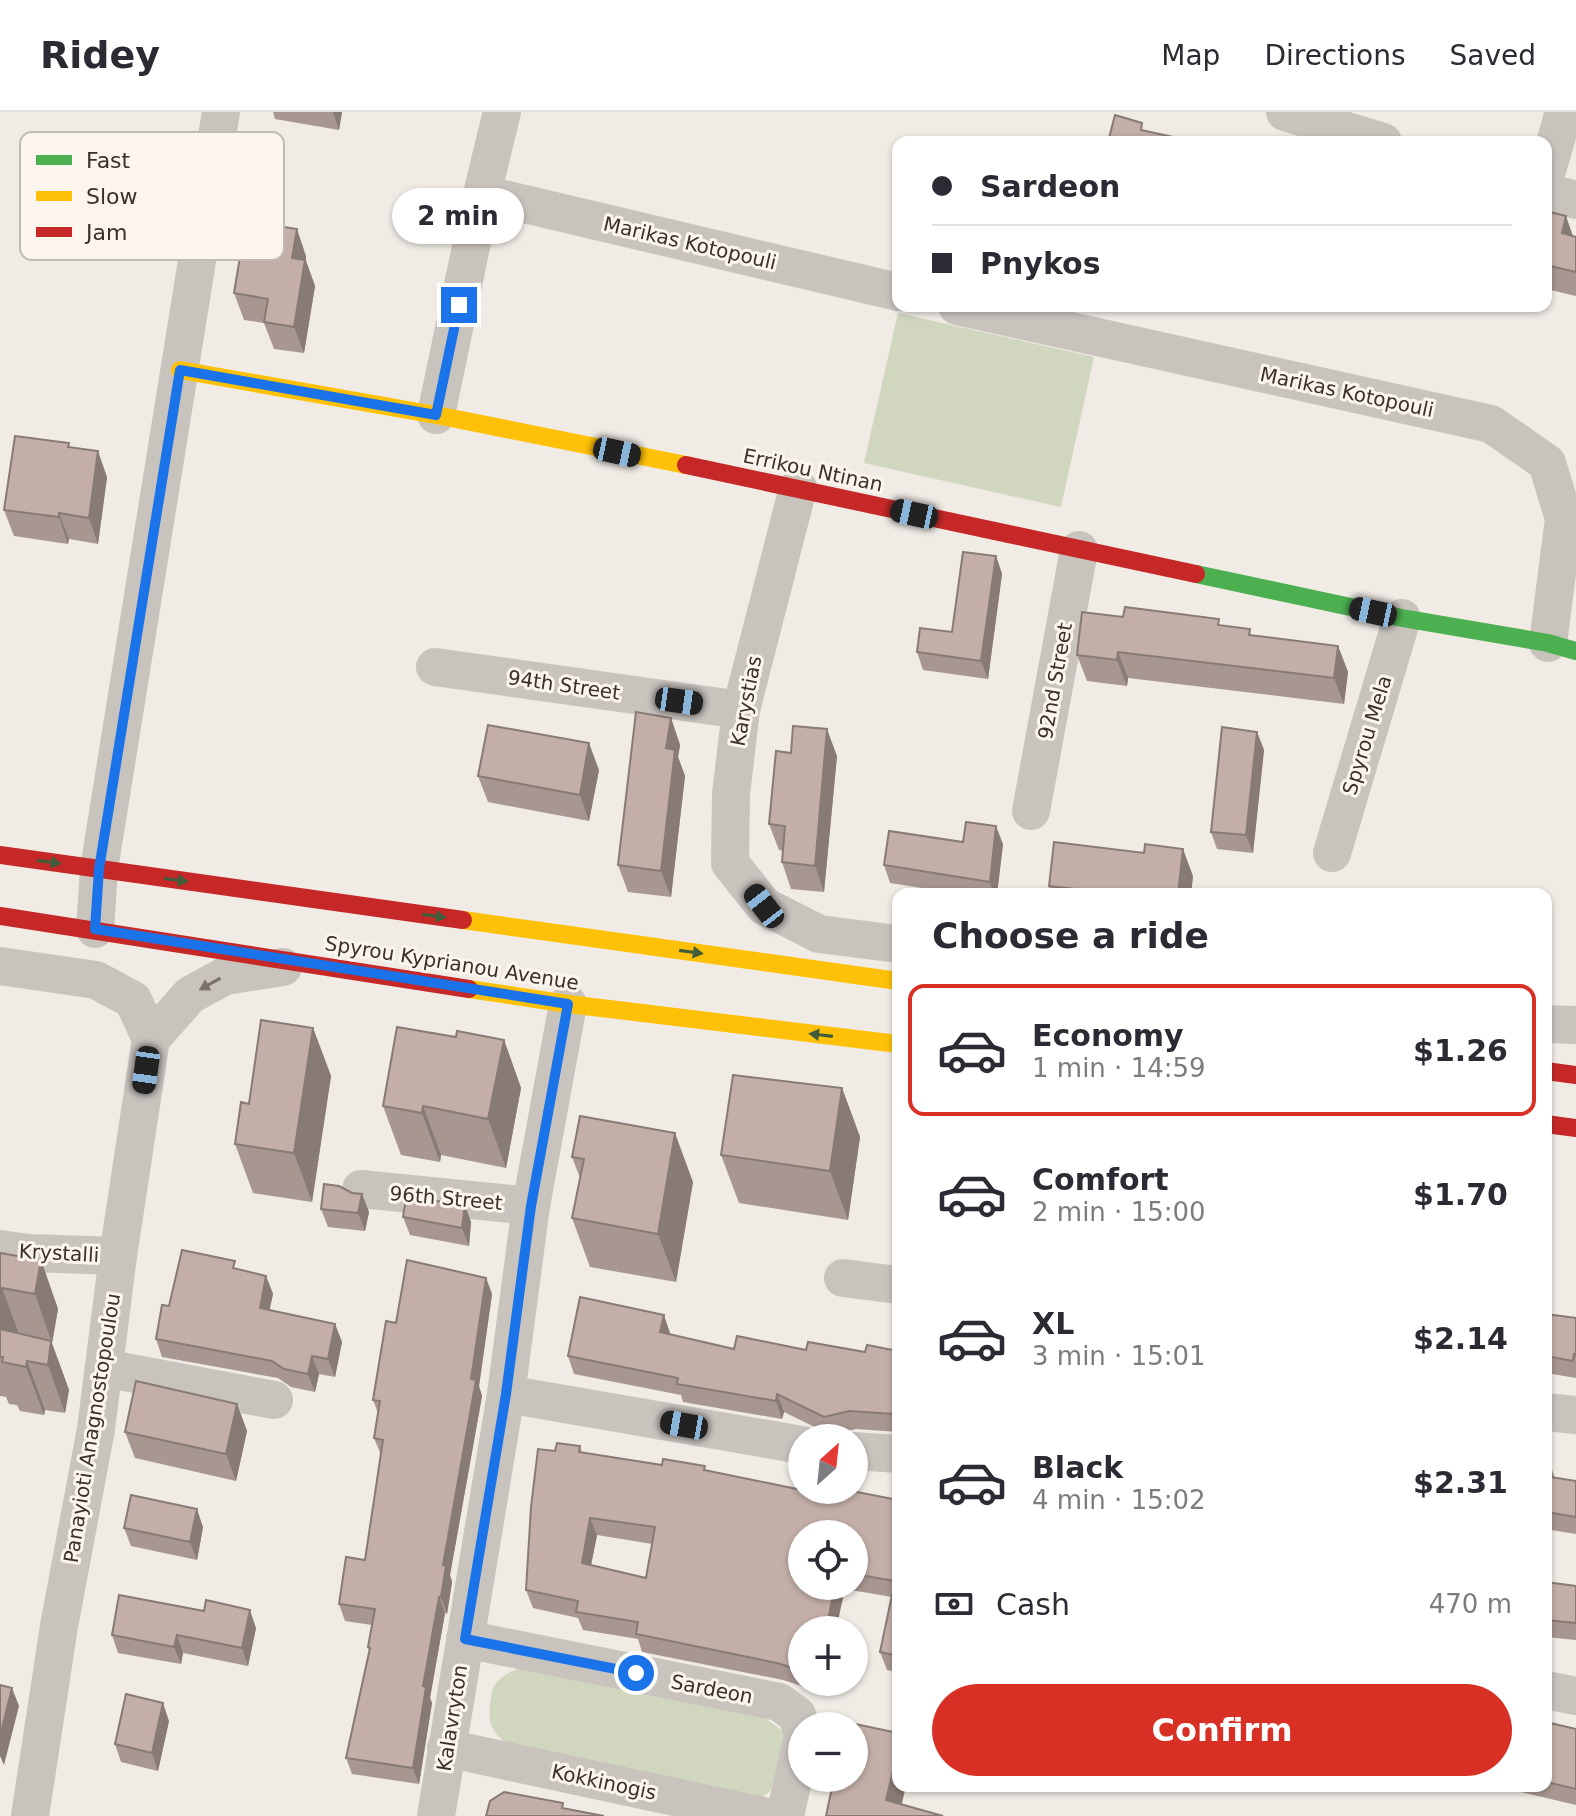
<!DOCTYPE html>
<meta charset="utf-8">
<style>
:root{--surface:#fff;--page:#f2f2f3;--text:#2b2b33;--muted:#7c7c81;--line:#e1e1e2;--accent:#d93025}
body{margin:0;font-family:"DejaVu Sans",sans-serif;background:var(--page);color:var(--text);height:100vh;display:flex;flex-direction:column;font-size:30px;white-space:nowrap}
*{box-sizing:border-box;margin:0}
p{font-size:26px;color:var(--muted)}
.icon{flex:none;width:44px;height:44px;fill:none;stroke:currentColor;stroke-width:2;stroke-linecap:round;stroke-linejoin:round}
.map{position:relative;flex:1;overflow:hidden}
.details{position:absolute;left:892px;top:776px;width:660px;height:904px;display:flex;flex-direction:column;background:var(--surface);border-radius:16px;box-shadow:0 2px 6px #0004}
.details>*{flex:none}
.guide{position:absolute;left:892px;top:24px;width:660px;height:176px;border-radius:16px;box-shadow:0 2px 6px #0004;display:grid;align-content:center;height:176px;padding:0 40px;background:var(--surface)}
.needle{width:52px;rotate:27deg}
.buttons{position:absolute;left:788px;top:1312px;display:grid;gap:16px}
.buttons a{display:grid;place-items:center;width:80px;height:80px;border-radius:50%;background:var(--surface);box-shadow:0 2px 6px #0004;font-size:40px}
.end{position:absolute;width:36px;height:36px;margin:-18px;border:10px solid #1a73e8;background:#fff;box-shadow:0 0 0 4px #fff}
.from{border-radius:50%}
.bubble{position:absolute;height:56px;border-radius:28px;background:var(--surface);box-shadow:0 2px 6px #0004;font-size:26px;font-weight:700;line-height:56px;text-align:center}
.car{position:absolute;width:24px;height:48px;margin:-24px -12px;border-radius:10px;box-shadow:0 0 6px 2px #0007;background:linear-gradient(#222 24%,#8ab4d8 0 40%,#222 0 76%,#8ab4d8 0 86%,#222 0)}
.guide b{display:flex;align-items:center;gap:28px;height:76px;font-size:30px}
.guide b+b{border-top:2px solid var(--line)}
.guide i{width:20px;height:20px;background:var(--text)}
ul{padding:0;list-style:none}
li{display:flex;align-items:center;gap:24px;height:132px;margin:0 16px 12px;padding:0 24px;border:4px solid transparent;border-radius:16px}
li div{flex:1}
li b{display:block;font-size:30px}
li em{font-style:normal;font-weight:700}
li.active{border-color:var(--accent)}
li>.icon{width:72px;height:72px;stroke-width:1.5}
h2{padding:0 40px;font-size:36px;line-height:96px}
.pay{display:flex;align-items:center;gap:20px;height:88px;padding:0 40px;font-size:30px}
.pay p{margin-inline-start:auto}
.cta{display:flex;gap:16px;margin-top:auto;padding:16px 40px}
.cta a{flex:1;height:92px;border-radius:48px;background:var(--accent);color:#fff;font-size:32px;font-weight:700;line-height:92px;text-align:center}
header{display:flex;align-items:center;gap:48px;box-sizing:border-box;height:112px;padding:0 40px;background:var(--surface);border-bottom:2px solid var(--line)}
header strong{font-size:38px}
nav{display:flex;gap:44px;margin-inline-start:auto;font-size:28px}
.map>svg:first-child{display:block}
.green{fill:#d1d6bf}
.lines{fill:none;stroke-linecap:round;stroke-linejoin:round}
.street{stroke:#c9c3be;stroke-width:38}
.fast{stroke:#4caf50;stroke-width:18}
.slow{stroke:#ffc107;stroke-width:18}
.jam{stroke:#c62828;stroke-width:18}
.wall{fill:#a89690;fill-rule:evenodd}
.shaded-wall{fill:#887a75}
.building{fill:#c3afa7;stroke:#887a75;stroke-width:2;fill-rule:evenodd}
.oneway{fill:#415c38}
.oneway2{fill:#7b726d}
.route{stroke:#1a73e8;stroke-width:10}
.labels{text-anchor:middle;stroke-width:6;stroke-linejoin:round;paint-order:stroke}
.street-label{font-size:20px;fill:#3b302b;stroke:#fbf5ee}
.key{fill:#fbf5ee;stroke:#c1bab4;stroke-width:2}
.key-label{font-size:22px;fill:#3b302b}
</style>
<header>
<strong>Ridey</strong>
<nav><a>Map</a><a>Directions</a><a>Saved</a></nav>
</header>
<div class="map">
<svg width="1576" height="1704" viewBox="0 0 1576 1704">
<rect width="100%" height="100%" fill="#f0ebe5"/>
<path class="green" d="M 898,201 L 1094,245 L 1061,395 L 864,351 Z
M 526,1554 L 762,1604 L 784,1620 C 782,1645 784,1670 762,1686 L 508,1632 C 485,1617 488,1600 493,1576 C 498,1565 514,1557 526,1554 Z"/>
<g class="lines">
<path class="street" d="M 1285,0 L 1383,30
M 1546,62 L 1564,0
M 1546,80 L 1576,88
M 482,82 L 898,180
M 957,194 L 1491,312 L 1547,351 L 1564,407 L 1548,531
M 436,303 L 482,82 L 502,0
M 798,376 L 741,598 L 731,682 L 730,751 L 764,794 L 819,822 L 898,832
M 435,555 L 741,598
M 1031,699 L 1079,438
M 1332,741 L 1402,506
M 95,817 L 99,757 L 221,0
M 0,854 L 96,868 L 133,888 L 151,927
M 1546,912 L 1576,913
M 151,927 L 190,883 L 225,864 L 283,855
M 361,1077 L 531,1094
M 0,1137 L 29,1141 L 118,1144
M 843,1166 L 898,1173
M 104,1256 L 274,1288
M 506,1282 L 802,1333
M 1546,1300 L 1576,1303
M 854,1339 L 898,1342
M 465,1527 L 779,1590 L 797,1603 L 802,1620
M 1546,1578 L 1576,1584
M 446,1636 L 763,1704
M 30,1704 L 59,1514 L 96,1317 L 118,1144 L 151,927
M 436,1704 L 506,1282 L 531,1094 L 568,892
M 785,1704 L 802,1628"/>
<path class="fast" d="M 1196,462 L 1402,506 L 1548,531 L 1576,539"/>
<path class="slow" d="M 180,258 L 436,303 L 686,353
M 463,808 L 898,869
M 469,877 L 568,892 L 898,932"/>
<path class="jam" d="M 686,353 L 1196,462
M 0,743 L 463,808
M 0,804 L 469,877
M 1546,959 L 1576,963
M 1546,1012 L 1576,1016"/>
</g>
<path class="wall" d="M 273,0 L 342,0 L 339,18 L 275,7 Z
M 1546,99 L 1573,124 L 1576,125 L 1576,184 L 1546,177 Z
M 306,144 L 306,149 L 315,174 L 304,241 L 274,237 L 264,211 L 244,208 L 234,181 Z
M 70,335 L 107,365 L 98,432 L 69,427 L 68,432 L 14,424 L 4,398 Z
M 996,444 L 1002,462 L 988,567 L 923,558 L 917,540 L 952,520 Z
M 1123,505 L 1221,513 L 1252,523 L 1338,534 L 1348,560 L 1344,592 L 1128,566 L 1127,574 L 1087,569 L 1077,543 Z
M 671,606 L 680,633 L 678,645 L 685,664 L 671,785 L 628,780 L 618,753 Z
M 1257,620 L 1264,638 L 1253,741 L 1217,737 L 1211,720 Z
M 837,644 L 824,780 L 791,777 L 782,750 L 783,739 L 779,738 L 769,712 Z
M 599,658 L 589,709 L 488,690 L 478,664 Z
M 963,730 L 1003,732 L 997,782 L 961,782 L 890,771 L 884,753 Z
M 1193,764 L 1191,782 L 1052,782 L 1049,774 Z
M 313,916 L 331,964 L 312,1090 L 253,1081 L 235,1032 Z
M 456,925 L 504,928 L 521,976 L 506,1056 L 441,1043 L 440,1050 L 401,1043 L 383,994 Z
M 842,976 L 860,1025 L 848,1108 L 739,1091 L 721,1043 Z
M 572,1045 L 693,1070 L 676,1170 L 590,1155 L 572,1106 L 580,1066 Z
M 352,1081 L 362,1082 L 369,1100 L 365,1119 L 328,1115 L 321,1097 Z
M 403,1105 L 471,1110 L 469,1134 L 410,1123 Z
M 0,1141 L 41,1148 L 58,1197 L 52,1231 L 69,1278 L 65,1301 L 45,1298 L 44,1303 L 20,1299 L 17,1293 L 9,1292 L 6,1285 L 0,1284 Z
M 238,1157 L 266,1164 L 273,1182 L 269,1198 L 335,1212 L 342,1230 L 335,1265 L 319,1262 L 315,1280 L 291,1275 L 278,1266 L 162,1245 L 156,1227 L 169,1194 Z
M 486,1166 L 492,1182 L 479,1274 L 482,1284 L 450,1463 L 452,1470 L 447,1502 L 445,1501 L 430,1586 L 432,1591 L 419,1672 L 352,1662 L 346,1646 L 369,1539 L 368,1535 L 372,1513 L 345,1509 L 339,1492 L 365,1448 L 381,1343 L 374,1326 L 378,1301 L 373,1288 L 396,1211 Z
M 1546,1202 L 1576,1206 L 1576,1266 L 1546,1261 Z
M 670,1221 L 670,1223 L 734,1237 L 865,1240 L 898,1239 L 898,1320 L 856,1317 L 831,1323 L 784,1300 L 782,1307 L 683,1290 L 681,1283 L 574,1262 L 568,1244 Z
M 237,1292 L 247,1319 L 236,1369 L 135,1346 L 125,1320 Z
M 580,1334 L 582,1341 L 707,1359 L 797,1377 L 840,1383 L 898,1388 L 898,1560 L 887,1558 L 880,1540 L 892,1485 L 845,1477 L 802,1518 L 802,1570 L 825,1570 L 823,1581 L 783,1568 L 642,1540 L 638,1527 L 583,1518 L 578,1506 L 533,1496 L 526,1478 L 555,1339 ZM 854,1422 L 854,1474 L 802,1474 ZM 597,1423 L 652,1432 L 646,1466 L 591,1453 Z
M 1546,1354 L 1551,1355 L 1555,1366 L 1576,1369 L 1576,1422 L 1551,1418 L 1548,1409 L 1546,1409 Z
M 203,1415 L 197,1448 L 131,1434 L 124,1416 Z
M 1546,1470 L 1576,1474 L 1576,1528 L 1546,1525 Z
M 256,1516 L 248,1554 L 183,1541 L 181,1552 L 118,1541 L 112,1523 Z
M 169,1609 L 158,1659 L 121,1650 L 115,1632 Z
M 1546,1610 L 1576,1617 L 1576,1693 L 1521,1680 L 1519,1674 L 1546,1674 Z"/>
<path class="shaded-wall" d="M 333,0 L 342,0 L 339,18 Z
M 1566,104 L 1575,130 L 1562,121 Z
M 297,117 L 306,144 L 306,149 L 315,174 L 304,241 L 294,215 L 292,146 Z
M 98,339 L 107,365 L 98,432 L 89,406 Z
M 59,401 L 69,427 L 68,432 L 59,405 Z
M 996,444 L 1002,462 L 988,567 L 981,549 Z
M 1338,534 L 1348,560 L 1344,592 L 1334,566 Z
M 1118,540 L 1128,566 L 1127,574 L 1117,548 Z
M 671,606 L 680,633 L 678,645 L 685,664 L 671,785 L 661,759 L 666,636 Z
M 827,617 L 837,644 L 824,780 L 815,754 Z
M 1257,620 L 1264,638 L 1253,741 L 1246,723 Z
M 589,631 L 599,658 L 589,709 L 580,683 Z
M 996,714 L 1003,732 L 997,782 L 994,782 L 990,770 Z
M 1183,737 L 1193,764 L 1191,782 L 1178,782 Z
M 313,916 L 331,964 L 312,1090 L 294,1041 Z
M 504,928 L 521,976 L 506,1056 L 488,1007 Z
M 842,976 L 860,1025 L 848,1108 L 830,1059 Z
M 423,994 L 441,1043 L 440,1050 L 422,1001 Z
M 675,1021 L 693,1070 L 676,1170 L 658,1122 Z
M 362,1082 L 369,1100 L 365,1119 L 358,1101 Z
M 465,1092 L 471,1110 L 469,1134 L 462,1116 Z
M 41,1148 L 58,1197 L 52,1231 L 35,1182 Z
M 266,1164 L 273,1182 L 266,1214 L 260,1196 Z
M 486,1166 L 492,1182 L 479,1274 L 482,1284 L 450,1463 L 452,1470 L 447,1502 L 441,1485 L 443,1453 Z
M 2,1176 L 20,1225 L 3,1245 L 0,1245 L 0,1185 Z
M 664,1203 L 670,1221 L 666,1238 L 660,1220 Z
M 335,1212 L 342,1230 L 335,1265 L 328,1247 Z
M 51,1229 L 69,1278 L 65,1301 L 48,1253 Z
M 312,1244 L 319,1262 L 315,1280 L 308,1262 Z
M 27,1249 L 45,1298 L 44,1303 L 26,1255 Z
M 777,1282 L 784,1300 L 782,1307 L 776,1289 Z
M 237,1292 L 247,1319 L 236,1369 L 226,1342 Z
M 197,1397 L 203,1415 L 197,1448 L 190,1430 Z
M 590,1406 L 597,1423 L 588,1468 L 582,1451 Z
M 835,1474 L 844,1474 L 845,1477 L 836,1518 L 826,1518 Z
M 439,1485 L 445,1501 L 430,1586 L 432,1591 L 419,1672 L 413,1656 L 423,1574 Z
M 250,1498 L 256,1516 L 248,1554 L 242,1536 Z
M 177,1523 L 183,1541 L 181,1552 L 174,1535 Z
M 819,1570 L 825,1570 L 823,1581 Z
M 12,1576 L 19,1594 L 4,1653 L 0,1644 L 0,1624 Z
M 163,1591 L 169,1609 L 158,1659 L 152,1641 Z
M 898,1638 L 898,1674 L 906,1674 L 899,1704 L 886,1688 Z"/>
<path class="building" d="M 1115,3 L 1142,11 L 1141,18 L 1196,30 L 1108,30 Z
M 1546,99 L 1566,104 L 1562,121 L 1576,125 L 1576,160 L 1546,153 Z
M 246,109 L 297,117 L 292,146 L 305,148 L 294,215 L 264,210 L 268,187 L 234,181 Z
M 15,324 L 69,331 L 68,335 L 98,339 L 89,406 L 59,401 L 59,405 L 4,398 Z
M 963,440 L 996,444 L 981,549 L 917,540 L 920,516 L 952,520 Z
M 1125,495 L 1219,507 L 1218,513 L 1250,517 L 1249,523 L 1338,534 L 1334,566 L 1118,540 L 1117,548 L 1077,543 L 1082,500 L 1123,505 Z
M 636,600 L 671,606 L 666,636 L 675,638 L 661,759 L 618,753 Z
M 488,613 L 589,631 L 580,683 L 478,664 Z
M 793,614 L 827,617 L 815,754 L 782,750 L 785,714 L 769,712 L 776,639 L 791,641 Z
M 1222,615 L 1257,620 L 1246,723 L 1211,720 Z
M 966,710 L 996,714 L 990,770 L 884,753 L 889,719 L 963,730 Z
M 1054,730 L 1144,741 L 1145,732 L 1183,737 L 1178,782 L 1117,782 L 1049,774 Z
M 261,908 L 313,916 L 294,1041 L 235,1032 L 241,990 L 249,992 Z
M 397,915 L 456,925 L 457,919 L 504,928 L 488,1007 L 423,994 L 422,1001 L 383,994 Z
M 733,963 L 842,976 L 830,1059 L 721,1043 Z
M 580,1004 L 675,1021 L 658,1122 L 572,1106 L 584,1047 L 572,1045 Z
M 324,1072 L 339,1074 L 352,1081 L 362,1082 L 358,1101 L 321,1097 Z
M 406,1086 L 465,1092 L 462,1116 L 403,1105 Z
M 182,1138 L 235,1149 L 233,1156 L 266,1164 L 260,1196 L 335,1212 L 328,1247 L 312,1244 L 308,1262 L 284,1257 L 272,1249 L 156,1227 L 162,1193 L 169,1194 Z
M 0,1141 L 41,1148 L 35,1182 L 2,1176 L 0,1185 Z
M 407,1148 L 486,1166 L 471,1267 L 476,1268 L 443,1453 L 446,1454 L 441,1485 L 439,1485 L 423,1574 L 426,1575 L 413,1656 L 346,1646 L 370,1536 L 368,1535 L 375,1497 L 339,1492 L 346,1445 L 365,1448 L 383,1328 L 374,1326 L 380,1289 L 373,1288 L 386,1209 L 396,1211 Z
M 580,1185 L 664,1203 L 660,1220 L 734,1237 L 737,1224 L 806,1238 L 808,1230 L 865,1240 L 867,1233 L 898,1239 L 898,1304 L 893,1302 L 849,1299 L 824,1305 L 777,1282 L 776,1289 L 677,1272 L 678,1266 L 568,1244 Z
M 1546,1202 L 1576,1206 L 1576,1243 L 1574,1242 L 1573,1249 L 1546,1244 Z
M 0,1217 L 51,1229 L 48,1253 L 27,1249 L 26,1255 L 2,1250 L 3,1245 L 0,1245 Z
M 136,1269 L 237,1292 L 226,1342 L 125,1320 Z
M 557,1331 L 580,1334 L 579,1340 L 662,1353 L 663,1347 L 705,1354 L 704,1358 L 797,1377 L 799,1373 L 802,1374 L 802,1378 L 818,1378 L 840,1383 L 841,1378 L 847,1378 L 898,1388 L 898,1544 L 880,1540 L 895,1469 L 854,1462 L 854,1422 L 802,1422 L 802,1474 L 835,1474 L 826,1518 L 802,1518 L 802,1559 L 777,1551 L 636,1522 L 638,1510 L 576,1500 L 578,1489 L 526,1478 L 531,1395 L 538,1337 L 555,1339 ZM 590,1406 L 655,1415 L 646,1466 L 582,1451 Z
M 1546,1354 L 1551,1355 L 1550,1365 L 1576,1369 L 1576,1405 L 1546,1400 Z
M 131,1383 L 197,1397 L 190,1430 L 124,1416 Z
M 1546,1470 L 1576,1474 L 1576,1511 L 1546,1508 Z
M 119,1483 L 204,1499 L 206,1488 L 250,1498 L 242,1536 L 177,1523 L 174,1535 L 112,1523 Z
M 0,1573 L 12,1576 L 0,1624 Z
M 126,1582 L 163,1591 L 152,1641 L 115,1632 Z
M 846,1610 L 898,1621 L 898,1638 L 886,1688 L 943,1704 L 826,1704 L 834,1666 L 854,1666 L 854,1614 L 845,1614 Z
M 1546,1610 L 1576,1617 L 1576,1677 L 1546,1670 Z
M 504,1680 L 563,1691 L 562,1696 L 604,1704 L 486,1704 L 490,1689 Z"/>
<defs><path id="oneway-solid" d="M-6-.8H1V-3.2L6.5 0L1 3.2V.8H-6Z" transform="scale(2)"/></defs>
<g class="oneway">
<use href="#oneway-solid" transform="translate(49 750) rotate(8)"/>
<use href="#oneway-solid" transform="translate(176 768) rotate(8)"/>
<use href="#oneway-solid" transform="translate(434 804) rotate(8)"/>
<use href="#oneway-solid" transform="translate(691 840) rotate(8)"/>
<use href="#oneway-solid" transform="translate(821 923) rotate(-173)"/>
</g>
<use class="oneway2" href="#oneway-solid" transform="translate(210 872) rotate(151)"/>
<g class="lines">
<path class="route" d="M 459,193 L 436,303 L 180,258 L 99,757 L 95,817 L 568,892 L 531,1094 L 506,1282 L 465,1527 L 636,1561"/>
</g>
<g class="labels">
<g class="street-label">
<text transform="translate(690 131) rotate(13)" y="7">Marikas Kotopouli</text>
<text transform="translate(1347 280) rotate(12)" y="7">Marikas Kotopouli</text>
<text transform="translate(813 358) rotate(12)" y="7">Errikou Ntinan</text>
<text transform="translate(1055 569) rotate(-80)" y="7">92nd Street</text>
<text transform="translate(564 573) rotate(8)" y="7">94th Street</text>
<text transform="translate(746 589) rotate(-79)" y="7">Karystias</text>
<text transform="translate(1367 623) rotate(-73)" y="7">Spyrou Mela</text>
<text transform="translate(452 851) rotate(9)" y="7">Spyrou Kyprianou Avenue</text>
<text transform="translate(446 1086) rotate(5)" y="7">96th Street</text>
<text transform="translate(59 1141) rotate(3)" y="7">Krystalli</text>
<text transform="translate(92 1316) rotate(-81)" y="7">Panayioti Anagnostopoulou</text>
<text transform="translate(712 1577) rotate(11)" y="7">Sardeon</text>
<text transform="translate(452 1606) rotate(-81)" y="7">Kalavryton</text>
<text transform="translate(604 1670) rotate(12)" y="7">Kokkinogis</text>
</g>
</g>
<rect x="20" y="20" width="264" height="128" rx="12" class="key"/>
<rect x="36" y="43" width="36" height="10" fill="#4caf50"/>
<rect x="36" y="79" width="36" height="10" fill="#ffc107"/>
<rect x="36" y="115" width="36" height="10" fill="#c62828"/>
<g class="key-label">
<text x="86" y="56">Fast</text>
<text x="86" y="92">Slow</text>
<text x="86" y="128">Jam</text>
</g>
</svg>
<div class="buttons">
<a><svg class="needle" viewBox="-14 -14 28 28"><path d="M0-13l5 13h-10z" fill="#e53935"/><path d="M0 13l5-13h-10z" fill="#7c7c81"/></svg></a>
<a><svg class="icon" aria-label="locate" viewBox="0 0 24 24"><circle cx="12" cy="12" r="6"/><path d="M12 2v4M12 18v4M2 12h4M18 12h4"/></svg></a>
<a>+</a>
<a>−</a>
</div>
<i class="end from" style="left:636px;top:1561px"></i>
<i class="end" style="left:459px;top:193px"></i>
<div class="bubble" style="left:392px;top:76px;width:132px">2 min</div>
<i class="car" style="left:617px;top:340px;rotate:102deg"></i>
<i class="car" style="left:914px;top:402px;rotate:282deg"></i>
<i class="car" style="left:1373px;top:500px;rotate:282deg"></i>
<i class="car" style="left:679px;top:589px;rotate:98deg"></i>
<i class="car" style="left:764px;top:794px;rotate:322deg"></i>
<i class="car" style="left:146px;top:958px;rotate:188deg"></i>
<i class="car" style="left:684px;top:1313px;rotate:280deg"></i>
<div class="guide">
<b><i class="from"></i>Sardeon</b>
<b><i></i>Pnykos</b>
</div>
<section class="details">
<h2>Choose a ride</h2>
<ul>
<li class="active"><svg class="icon" aria-label="car" viewBox="0 0 24 24"><path d="M5 17H2v-5l4-1 3-4h7l3 4 3 1v5h-3M9 17h6M6 11h13"/><circle cx="7" cy="17" r="2"/><circle cx="17" cy="17" r="2"/></svg><div><b>Economy</b><p>1 min · 14:59</p></div><em>$1.26</em></li>
<li><svg class="icon" aria-label="car" viewBox="0 0 24 24"><path d="M5 17H2v-5l4-1 3-4h7l3 4 3 1v5h-3M9 17h6M6 11h13"/><circle cx="7" cy="17" r="2"/><circle cx="17" cy="17" r="2"/></svg><div><b>Comfort</b><p>2 min · 15:00</p></div><em>$1.70</em></li>
<li><svg class="icon" aria-label="car" viewBox="0 0 24 24"><path d="M5 17H2v-5l4-1 3-4h7l3 4 3 1v5h-3M9 17h6M6 11h13"/><circle cx="7" cy="17" r="2"/><circle cx="17" cy="17" r="2"/></svg><div><b>XL</b><p>3 min · 15:01</p></div><em>$2.14</em></li>
<li><svg class="icon" aria-label="car" viewBox="0 0 24 24"><path d="M5 17H2v-5l4-1 3-4h7l3 4 3 1v5h-3M9 17h6M6 11h13"/><circle cx="7" cy="17" r="2"/><circle cx="17" cy="17" r="2"/></svg><div><b>Black</b><p>4 min · 15:02</p></div><em>$2.31</em></li>
</ul>
<div class="pay"><svg class="icon" aria-label="cash" viewBox="0 0 24 24"><path d="M3 7h18v10H3z"/><circle cx="12" cy="12" r="2"/></svg>Cash<p>470 m</p></div>
<div class="cta"><a>Confirm</a></div>
</section>
</div>
